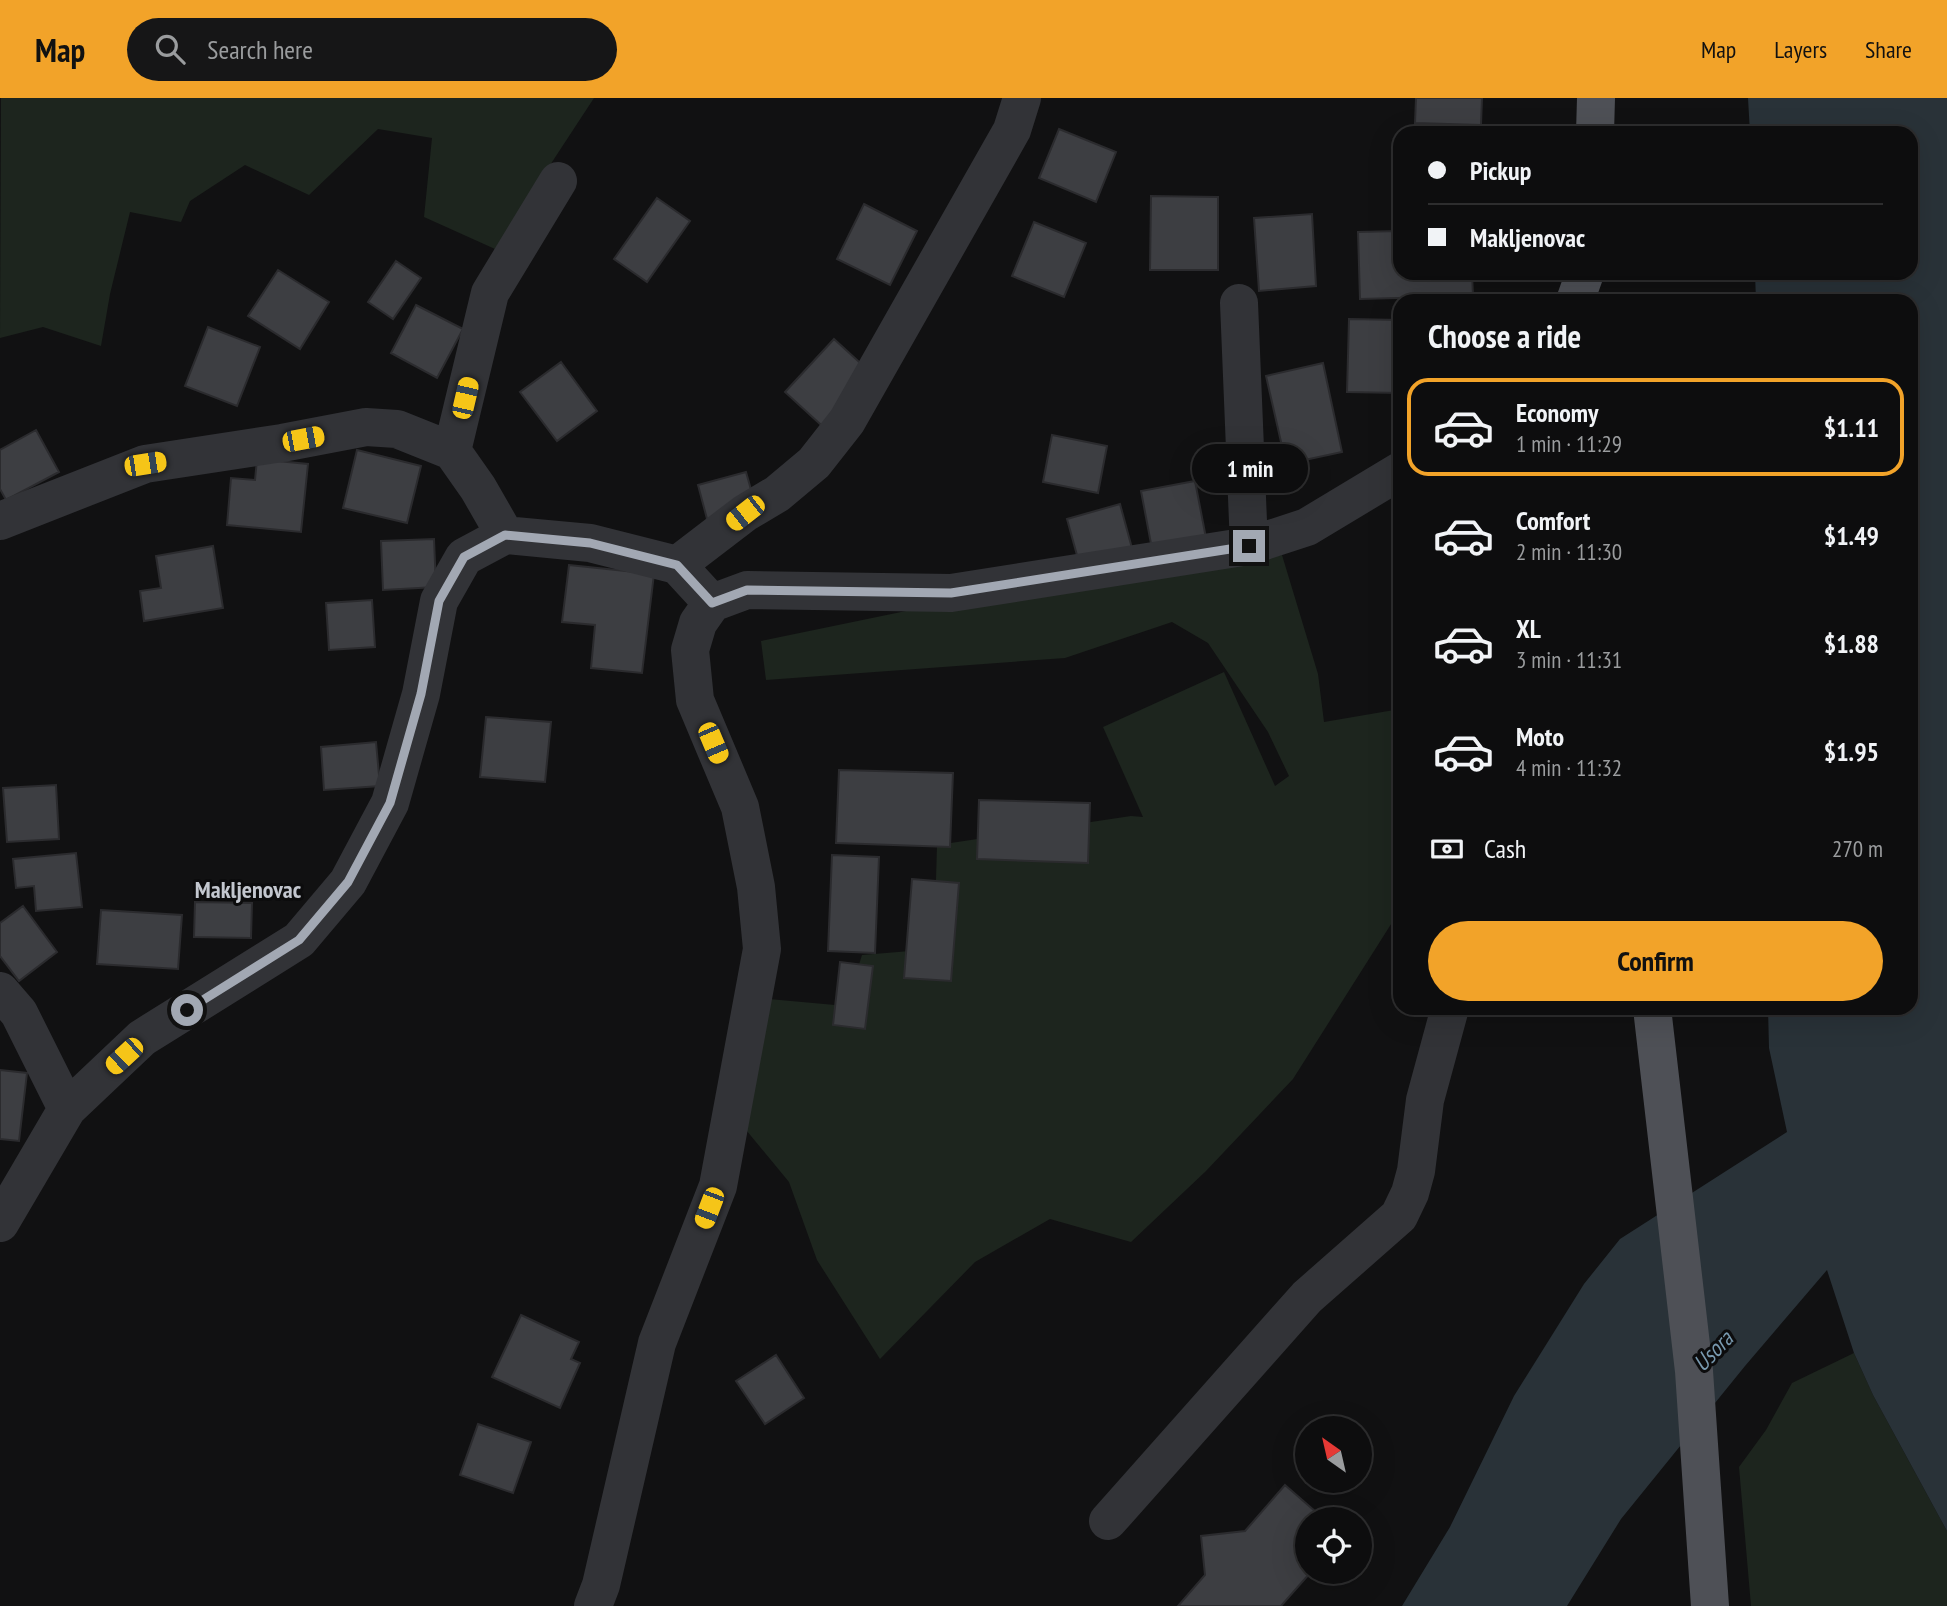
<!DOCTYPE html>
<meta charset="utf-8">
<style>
:root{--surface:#0d0d0e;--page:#161617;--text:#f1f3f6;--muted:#9a9c9e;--line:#2d2d2e;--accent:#f2a329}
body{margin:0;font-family:"PT Sans Narrow",sans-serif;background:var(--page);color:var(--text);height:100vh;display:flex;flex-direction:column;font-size:26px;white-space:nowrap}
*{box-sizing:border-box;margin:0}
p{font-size:23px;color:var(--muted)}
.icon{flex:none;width:38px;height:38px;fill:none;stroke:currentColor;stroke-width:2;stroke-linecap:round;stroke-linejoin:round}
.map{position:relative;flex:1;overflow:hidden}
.drawer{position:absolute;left:1393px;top:196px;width:525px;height:721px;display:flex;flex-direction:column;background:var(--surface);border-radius:21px;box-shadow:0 7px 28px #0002,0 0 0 2px var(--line)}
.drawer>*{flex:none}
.guide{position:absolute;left:1393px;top:28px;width:525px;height:154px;border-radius:21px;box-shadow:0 7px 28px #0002,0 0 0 2px var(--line);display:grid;align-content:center;height:154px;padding:0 35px;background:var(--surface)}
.needle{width:46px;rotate:326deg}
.fabs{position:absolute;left:1295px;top:1318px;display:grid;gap:14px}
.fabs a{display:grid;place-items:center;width:77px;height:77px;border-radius:50%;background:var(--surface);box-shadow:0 7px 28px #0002,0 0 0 2px var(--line);font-size:35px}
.end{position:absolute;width:32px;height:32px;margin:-16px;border:9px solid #a2a8b3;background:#111;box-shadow:0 0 0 4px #111}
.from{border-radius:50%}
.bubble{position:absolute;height:49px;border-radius:24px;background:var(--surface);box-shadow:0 7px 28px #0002,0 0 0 2px var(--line);font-size:23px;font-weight:700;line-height:49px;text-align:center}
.car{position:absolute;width:21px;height:42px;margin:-21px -10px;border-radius:9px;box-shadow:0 0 5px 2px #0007;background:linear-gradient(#f5c518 24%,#345 0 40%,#f5c518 0 76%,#345 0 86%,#f5c518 0)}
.guide b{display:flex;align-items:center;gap:24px;height:66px;font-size:26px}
.guide b+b{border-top:2px solid var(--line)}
.guide i{width:18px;height:18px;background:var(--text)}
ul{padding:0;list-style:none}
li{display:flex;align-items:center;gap:21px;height:98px;margin:0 14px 10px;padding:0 21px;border:4px solid transparent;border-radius:21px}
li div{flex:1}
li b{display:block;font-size:26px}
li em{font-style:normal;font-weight:700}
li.selected{border-color:var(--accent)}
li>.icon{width:63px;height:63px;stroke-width:1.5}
h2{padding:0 35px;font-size:32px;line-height:84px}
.pay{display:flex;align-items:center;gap:18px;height:77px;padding:0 35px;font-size:26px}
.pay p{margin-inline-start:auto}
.primary-button{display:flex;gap:14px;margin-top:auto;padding:14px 35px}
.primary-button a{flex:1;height:80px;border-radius:42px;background:var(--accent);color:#111;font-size:28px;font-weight:700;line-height:80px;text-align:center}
header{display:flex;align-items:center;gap:42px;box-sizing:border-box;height:98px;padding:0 35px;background:var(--accent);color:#111}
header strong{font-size:33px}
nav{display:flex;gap:38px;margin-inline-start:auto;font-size:24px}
.search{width:490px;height:63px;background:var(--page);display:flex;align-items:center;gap:18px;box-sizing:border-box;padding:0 24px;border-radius:38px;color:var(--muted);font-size:26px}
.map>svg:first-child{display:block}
.green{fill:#1d251e}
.water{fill:#293238}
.building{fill:#3d3e42;stroke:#2b2b2e;stroke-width:2}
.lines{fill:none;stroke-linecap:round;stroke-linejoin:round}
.minor{stroke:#323337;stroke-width:38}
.major{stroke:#4e5056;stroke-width:38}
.route{stroke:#a2a8b3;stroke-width:9}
.labels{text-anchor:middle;stroke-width:6;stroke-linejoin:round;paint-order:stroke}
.water-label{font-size:23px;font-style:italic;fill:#7899af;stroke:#0c0c0d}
.quarter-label{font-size:24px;font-weight:bold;fill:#c3c7cf;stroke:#0c0c0d}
</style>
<header>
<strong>Map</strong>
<div class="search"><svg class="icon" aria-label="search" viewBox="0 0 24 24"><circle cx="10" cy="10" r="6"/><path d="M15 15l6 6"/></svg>Search here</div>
<nav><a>Map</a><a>Layers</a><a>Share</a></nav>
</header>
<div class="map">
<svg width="1947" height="1508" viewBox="0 0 1947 1508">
<rect width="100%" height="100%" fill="#111112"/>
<path class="green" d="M 1,0 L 594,0 L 495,151 L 424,119 L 432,40 L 378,31 L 309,97 L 245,67 L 190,103 L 181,124 L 130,114 L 110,196 L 101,248 L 43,229 L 0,240 Z
M 1282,457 L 1318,576 L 1324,624 L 1400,611 L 1400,812 L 1293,981 L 1206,1073 L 1131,1144 L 1050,1121 L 975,1164 L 880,1261 L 817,1162 L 789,1084 L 732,1015 L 769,901 L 846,908 L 862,857 L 934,851 L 937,747 L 1131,718 L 1143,719 L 1103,629 L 1224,574 L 1275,688 L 1289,678 L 1268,634 L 1208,545 L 1172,524 L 1065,560 L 766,582 L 761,543 L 906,513 Z
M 1854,1255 L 1873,1297 L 1947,1433 L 1947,1508 L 1751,1508 L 1739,1369 L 1766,1332 L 1792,1285 Z"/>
<path class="water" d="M 1748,0 L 1947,0 L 1947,1433 L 1873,1297 L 1854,1255 L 1827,1172 L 1745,1268 L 1621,1421 L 1567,1508 L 1402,1508 L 1450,1429 L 1514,1298 L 1584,1186 L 1620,1141 L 1787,1034 L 1769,950 L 1768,910 L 1911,910 L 1911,203 L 1756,203 L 1755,175 L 1911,175 L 1911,35 L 1750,35 Z"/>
<path class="building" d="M 1416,0 L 1482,0 L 1481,27 L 1415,25 Z
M 1059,31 L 1116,54 L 1096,104 L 1039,80 Z
M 1151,98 L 1218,99 L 1218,172 L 1150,172 Z
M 657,100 L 690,123 L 647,184 L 614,161 Z
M 864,106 L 917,133 L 890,187 L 837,161 Z
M 1312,116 L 1316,188 L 1259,193 L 1254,120 Z
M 1034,124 L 1086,145 L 1064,199 L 1012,178 Z
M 1398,133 L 1400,175 L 1472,175 L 1473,198 L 1360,201 L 1358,134 Z
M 396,163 L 421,180 L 393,221 L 368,204 Z
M 278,172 L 329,204 L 300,251 L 248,218 Z
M 416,207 L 463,231 L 437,280 L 391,255 Z
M 1349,221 L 1400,222 L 1400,295 L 1347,294 Z
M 208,229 L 260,249 L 237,308 L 185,288 Z
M 834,241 L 880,283 L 831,336 L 785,294 Z
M 561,264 L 597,313 L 557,343 L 520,294 Z
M 1323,265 L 1342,354 L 1286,366 L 1266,278 Z
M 36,332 L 59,374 L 6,402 L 0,391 L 0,352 Z
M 1052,337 L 1107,348 L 1098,395 L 1043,384 Z
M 357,352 L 421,368 L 407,425 L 343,410 Z
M 257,361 L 308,366 L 301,434 L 227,427 L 231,380 L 255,382 Z
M 746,374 L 760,423 L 711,436 L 698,387 Z
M 1195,383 L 1206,440 L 1152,451 L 1141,393 Z
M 1120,406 L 1136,465 L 1083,479 L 1067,421 Z
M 434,441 L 436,489 L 383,492 L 381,443 Z
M 213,448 L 223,510 L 144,523 L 140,493 L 161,490 L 156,458 Z
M 569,467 L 654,476 L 642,575 L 591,570 L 595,527 L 562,524 Z
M 372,502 L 375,549 L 329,552 L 326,505 Z
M 486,619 L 551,624 L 545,684 L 480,679 Z
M 376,644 L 380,688 L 324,692 L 321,649 Z
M 839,672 L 953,675 L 950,749 L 836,745 Z
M 56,687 L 59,741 L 7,744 L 3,690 Z
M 979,702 L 1090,705 L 1088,765 L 977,761 Z
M 76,755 L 82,809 L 36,813 L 34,788 L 16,790 L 13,761 Z
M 832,757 L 879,759 L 875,855 L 828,853 Z
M 912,781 L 959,785 L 951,883 L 904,880 Z
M 195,804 L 252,805 L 251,840 L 194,839 Z
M 23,808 L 57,854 L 19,883 L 0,858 L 0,825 Z
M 101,812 L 182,817 L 178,871 L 97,866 Z
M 840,864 L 873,868 L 865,931 L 833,927 Z
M 0,972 L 27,975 L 19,1043 L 0,1041 Z
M 521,1217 L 579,1244 L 571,1261 L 580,1265 L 560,1310 L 492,1279 Z
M 776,1257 L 804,1300 L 765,1326 L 736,1283 Z
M 478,1326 L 531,1344 L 513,1395 L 460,1377 Z
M 1285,1387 L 1324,1421 L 1307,1421 L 1307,1474 L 1311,1474 L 1281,1508 L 1178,1508 L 1205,1477 L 1201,1438 L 1245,1433 Z"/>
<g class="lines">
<path class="minor" d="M 1239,205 L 1249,448
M 452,353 L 490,195 L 558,83
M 0,423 L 145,366 L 282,345 L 366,329 L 397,331 L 452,353 L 478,390 L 505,437
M 677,467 L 745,415 L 777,396 L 814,365 L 847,323 L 1012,32 L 1022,0
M 712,505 L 747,492 L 951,495 L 1249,448 L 1307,429 L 1400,373
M 0,893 L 19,915 L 67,1011
M 0,1125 L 67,1011 L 142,940 L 299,842 L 348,784 L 390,705 L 421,596 L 439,503 L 464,459 L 505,437 L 590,445 L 677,467 L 712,505
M 1108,1423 L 1307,1199 L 1399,1118 L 1410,1095 L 1416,1073 L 1425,1002 L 1450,910
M 593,1508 L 601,1487 L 657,1245 L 718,1088 L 762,851 L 756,789 L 740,709 L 695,602 L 690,552 L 698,525 L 712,505"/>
<path class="major" d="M 1595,35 L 1596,0
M 1575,203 L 1585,175
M 1652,910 L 1694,1273 L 1710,1508"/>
</g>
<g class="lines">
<path class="route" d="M 187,912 L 299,842 L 348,784 L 390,705 L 421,596 L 439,503 L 464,459 L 505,437 L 590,445 L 677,467 L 712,505 L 747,492 L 951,495 L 1249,448"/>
</g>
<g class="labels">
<g class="water-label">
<text transform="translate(1713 1253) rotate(-46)" y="8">Usora</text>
</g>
<g class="quarter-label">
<text x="248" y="800">Makljenovac</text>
</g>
</g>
</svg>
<div class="fabs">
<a><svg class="needle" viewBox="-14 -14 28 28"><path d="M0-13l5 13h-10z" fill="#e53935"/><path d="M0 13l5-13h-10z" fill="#9a9c9e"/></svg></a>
<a><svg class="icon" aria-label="locate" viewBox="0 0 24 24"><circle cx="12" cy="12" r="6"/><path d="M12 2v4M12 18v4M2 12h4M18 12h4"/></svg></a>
</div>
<i class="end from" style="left:187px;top:912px"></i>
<i class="end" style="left:1249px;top:448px"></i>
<div class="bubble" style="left:1192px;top:346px;width:116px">1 min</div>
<i class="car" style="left:465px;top:300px;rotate:13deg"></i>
<i class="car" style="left:303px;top:341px;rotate:79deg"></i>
<i class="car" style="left:145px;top:366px;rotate:81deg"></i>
<i class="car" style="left:745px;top:415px;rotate:232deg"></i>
<i class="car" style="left:713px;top:645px;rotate:157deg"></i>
<i class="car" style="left:124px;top:958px;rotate:227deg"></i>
<i class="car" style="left:709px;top:1110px;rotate:201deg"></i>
<div class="guide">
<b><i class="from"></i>Pickup</b>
<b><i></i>Makljenovac</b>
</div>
<section class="drawer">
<h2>Choose a ride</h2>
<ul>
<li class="selected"><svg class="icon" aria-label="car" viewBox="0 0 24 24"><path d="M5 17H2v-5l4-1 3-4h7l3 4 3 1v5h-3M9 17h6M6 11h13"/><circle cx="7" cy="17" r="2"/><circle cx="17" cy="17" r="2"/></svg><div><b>Economy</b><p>1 min · 11:29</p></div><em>$1.11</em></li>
<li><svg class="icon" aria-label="car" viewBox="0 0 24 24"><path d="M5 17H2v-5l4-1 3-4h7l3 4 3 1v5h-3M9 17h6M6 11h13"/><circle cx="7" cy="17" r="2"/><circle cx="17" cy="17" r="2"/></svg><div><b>Comfort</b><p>2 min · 11:30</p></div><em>$1.49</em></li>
<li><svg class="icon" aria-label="car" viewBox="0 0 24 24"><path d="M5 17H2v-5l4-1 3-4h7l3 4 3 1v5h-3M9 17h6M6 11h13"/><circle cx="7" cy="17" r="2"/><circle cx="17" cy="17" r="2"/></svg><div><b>XL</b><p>3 min · 11:31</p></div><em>$1.88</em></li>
<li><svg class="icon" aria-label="car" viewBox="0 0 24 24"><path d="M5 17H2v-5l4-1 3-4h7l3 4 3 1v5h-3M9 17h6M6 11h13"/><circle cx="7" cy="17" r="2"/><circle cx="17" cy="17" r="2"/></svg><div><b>Moto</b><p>4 min · 11:32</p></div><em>$1.95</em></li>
</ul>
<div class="pay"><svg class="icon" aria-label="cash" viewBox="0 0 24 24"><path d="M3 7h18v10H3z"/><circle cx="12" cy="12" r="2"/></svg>Cash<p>270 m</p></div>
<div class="primary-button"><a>Confirm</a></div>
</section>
</div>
